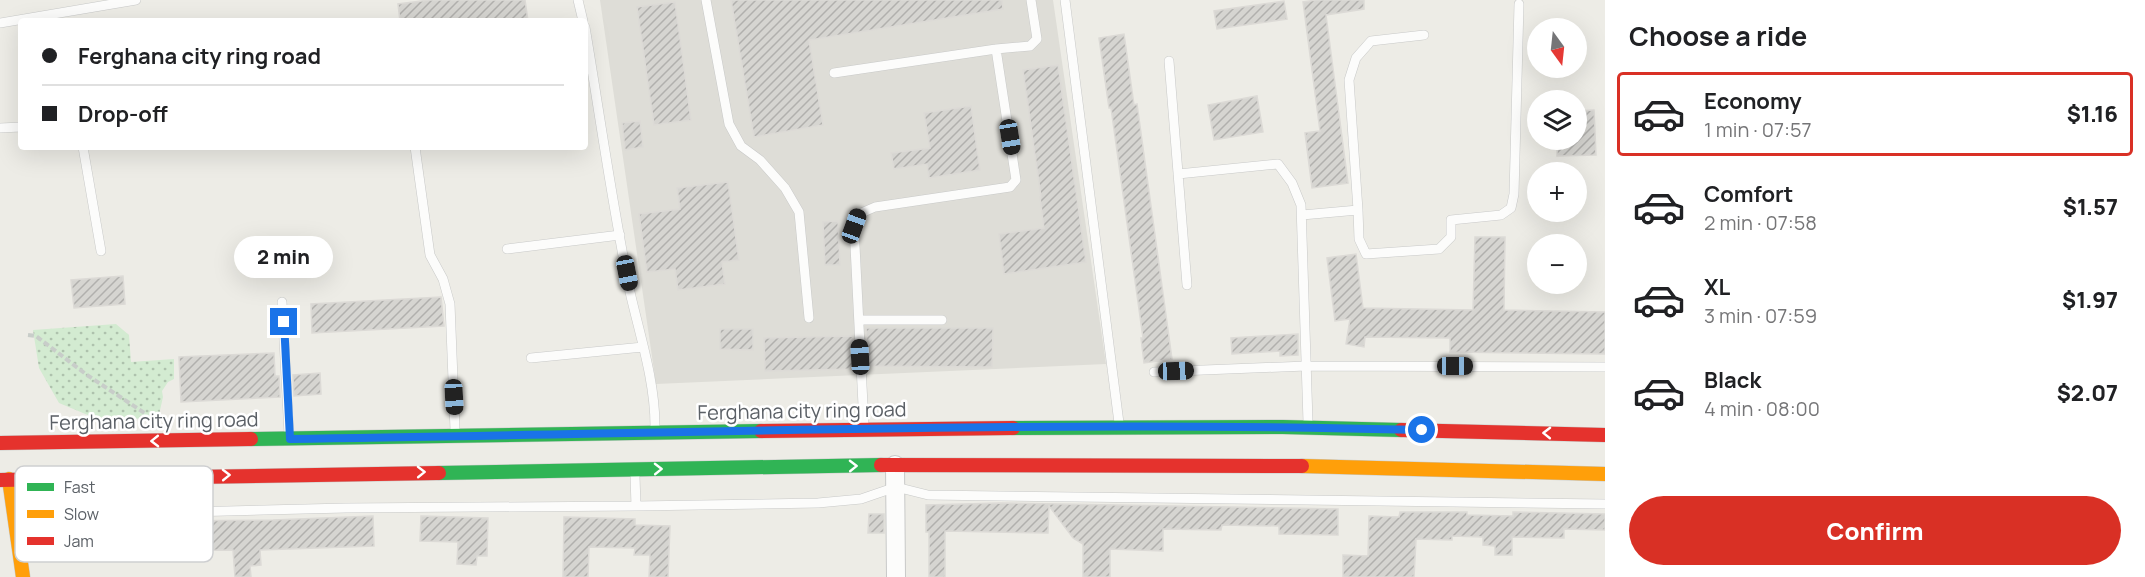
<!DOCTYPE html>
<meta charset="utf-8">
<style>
:root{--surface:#fff;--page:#f2f2f2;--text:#202124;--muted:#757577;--line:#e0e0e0;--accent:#d93025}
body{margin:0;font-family:Manrope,sans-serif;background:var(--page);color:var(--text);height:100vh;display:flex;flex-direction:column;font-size:22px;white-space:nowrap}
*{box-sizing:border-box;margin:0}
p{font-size:20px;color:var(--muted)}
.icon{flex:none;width:33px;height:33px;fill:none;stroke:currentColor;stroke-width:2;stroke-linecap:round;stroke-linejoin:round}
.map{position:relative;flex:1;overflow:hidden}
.sheet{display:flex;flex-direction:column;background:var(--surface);width:540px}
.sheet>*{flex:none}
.banner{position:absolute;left:18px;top:18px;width:570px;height:132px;border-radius:6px;box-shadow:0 6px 24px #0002;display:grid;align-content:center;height:132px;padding:0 24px;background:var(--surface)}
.needle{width:39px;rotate:165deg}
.fabs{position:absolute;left:1527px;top:18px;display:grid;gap:12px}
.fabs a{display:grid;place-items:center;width:60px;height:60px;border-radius:50%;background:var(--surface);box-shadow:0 6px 24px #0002;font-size:30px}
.end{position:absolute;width:27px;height:27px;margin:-14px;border:8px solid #1a73e8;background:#fff;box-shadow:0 0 0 3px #fff}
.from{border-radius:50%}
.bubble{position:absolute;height:42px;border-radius:21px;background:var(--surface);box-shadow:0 6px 24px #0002;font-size:20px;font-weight:800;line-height:42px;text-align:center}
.car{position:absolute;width:18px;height:36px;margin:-18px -9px;border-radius:8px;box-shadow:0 0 4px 2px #0007;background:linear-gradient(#222 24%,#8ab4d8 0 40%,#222 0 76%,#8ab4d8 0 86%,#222 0)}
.banner b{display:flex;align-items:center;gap:21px;height:57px;font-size:22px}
.banner b+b{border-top:2px solid var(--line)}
.banner i{width:15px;height:15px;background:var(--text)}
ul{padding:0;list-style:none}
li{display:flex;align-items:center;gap:18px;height:84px;margin:0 12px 9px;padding:0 12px;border:3px solid transparent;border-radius:6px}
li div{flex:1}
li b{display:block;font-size:22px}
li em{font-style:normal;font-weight:800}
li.on{border-color:var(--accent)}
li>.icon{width:54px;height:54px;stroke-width:1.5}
h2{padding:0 24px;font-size:27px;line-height:72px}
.primary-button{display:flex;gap:12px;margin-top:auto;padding:12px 24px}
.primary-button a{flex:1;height:69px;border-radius:36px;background:var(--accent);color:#fff;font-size:24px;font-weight:800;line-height:69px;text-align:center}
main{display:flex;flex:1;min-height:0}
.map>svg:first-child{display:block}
.industrial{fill:#deddd7}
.grass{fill:url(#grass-dots)}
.building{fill:url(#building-hatch);stroke:#dcdad6;stroke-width:1.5}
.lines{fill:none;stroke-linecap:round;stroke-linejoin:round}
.lane-casing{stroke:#c8c9c8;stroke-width:10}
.street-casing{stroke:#c8c9c8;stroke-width:20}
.fast-casing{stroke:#c8cac8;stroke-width:15}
.slow-casing{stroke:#c8cac8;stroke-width:15}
.jam-casing{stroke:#c8cac8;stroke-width:15}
.path{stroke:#c8cdc9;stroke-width:4;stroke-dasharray:6 3;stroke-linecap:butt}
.lane{stroke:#fcfcfb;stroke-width:9}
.street{stroke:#fcfcfb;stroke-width:18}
.fast{stroke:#30b455;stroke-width:14}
.slow{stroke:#ff9f0a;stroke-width:14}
.jam{stroke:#e5322d;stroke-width:14}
.oneway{stroke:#fff}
.route{stroke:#1a73e8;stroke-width:8}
.labels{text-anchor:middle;stroke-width:5;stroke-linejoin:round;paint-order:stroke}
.street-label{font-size:20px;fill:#5b6066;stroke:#fff}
.key{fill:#fff;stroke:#cecfd1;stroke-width:1.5}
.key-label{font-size:16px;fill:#5b6066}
</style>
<main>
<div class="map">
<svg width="1605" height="577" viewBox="0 0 1605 577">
<defs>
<pattern id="grass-dots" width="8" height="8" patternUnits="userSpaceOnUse" patternTransform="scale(1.5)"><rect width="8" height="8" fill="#d3ebd1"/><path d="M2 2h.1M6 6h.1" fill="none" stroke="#aec2ad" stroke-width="1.8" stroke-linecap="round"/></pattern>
<pattern id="building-hatch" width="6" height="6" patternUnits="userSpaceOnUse" patternTransform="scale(1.5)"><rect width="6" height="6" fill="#d6d5d1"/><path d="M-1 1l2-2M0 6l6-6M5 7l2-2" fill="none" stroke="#b1b0ad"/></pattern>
</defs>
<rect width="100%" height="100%" fill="#edece6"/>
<path class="industrial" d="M 600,0 L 1053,0 L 1106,364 L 656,384 Z"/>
<path class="grass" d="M 116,324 L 129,335 L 131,362 L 174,359 L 174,379 L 168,382 L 162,391 L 163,397 L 158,419 L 95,418 L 59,403 L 39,368 L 33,330 Z"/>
<path class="building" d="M 429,0 L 525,0 L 528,21 L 400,21 L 398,4 Z
M 731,0 L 1002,0 L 1003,9 L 809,40 L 823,125 L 754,137 Z
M 1316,0 L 1364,0 L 1364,9 L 1326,15 L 1348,183 L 1312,188 L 1305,133 L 1320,131 L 1303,2 Z
M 1284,1 L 1287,19 L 1217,29 L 1214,11 Z
M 675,2 L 691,120 L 654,125 L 637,7 Z
M 1124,34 L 1134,105 L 1137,104 L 1172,359 L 1144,363 L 1141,338 L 1143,338 L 1111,108 L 1109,108 L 1099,38 Z
M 1058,65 L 1086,262 L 1004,274 L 999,234 L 1044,228 L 1040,197 L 1041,197 L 1023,70 Z
M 1257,96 L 1263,132 L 1214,140 L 1208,105 Z
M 971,106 L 980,170 L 929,178 L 927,164 L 894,169 L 891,153 L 930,148 L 924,113 Z
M 1594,110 L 1596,155 L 1557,156 L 1557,140 L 1576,140 L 1576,111 Z
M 640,121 L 643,147 L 625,150 L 622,123 Z
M 728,182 L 739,260 L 722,262 L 725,284 L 678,290 L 675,269 L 647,272 L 639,214 L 680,209 L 677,188 Z
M 838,221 L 840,265 L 825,265 L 823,222 Z
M 1475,237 L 1505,237 L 1504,310 L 1605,312 L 1605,354 L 1450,352 L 1450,338 L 1365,337 L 1364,347 L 1346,344 L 1350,319 L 1335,321 L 1327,258 L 1356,254 L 1363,308 L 1473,310 Z
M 123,276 L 125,304 L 74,308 L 71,280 Z
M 441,297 L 444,326 L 312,333 L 311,304 Z
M 866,328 L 993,328 L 992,367 L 868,366 Z
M 720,329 L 753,329 L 753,350 L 720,349 Z
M 1298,334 L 1298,355 L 1280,356 L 1280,351 L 1232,354 L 1231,338 Z
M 853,336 L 854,369 L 765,371 L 764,338 Z
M 274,353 L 275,376 L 279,376 L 280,397 L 181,402 L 179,357 Z
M 320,373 L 321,394 L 294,396 L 293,375 Z
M 1001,503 L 1338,509 L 1338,535 L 1279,534 L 1279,526 L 1222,525 L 1221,530 L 1163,529 L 1163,551 L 1110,549 L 1110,577 L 1083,577 L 1083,544 L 1073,538 L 1049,506 L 1048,533 L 945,531 L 945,577 L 929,577 L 929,532 L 926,532 L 926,505 Z
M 1400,512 L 1467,512 L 1467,515 L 1513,516 L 1513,512 L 1605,514 L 1605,530 L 1564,529 L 1564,538 L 1512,537 L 1512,555 L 1495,555 L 1495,546 L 1483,545 L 1483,537 L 1452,536 L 1452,540 L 1416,539 L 1414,577 L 1343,577 L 1343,555 L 1368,556 L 1369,516 L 1399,517 Z
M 869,514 L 884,514 L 884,533 L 868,533 Z
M 373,516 L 374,546 L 260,550 L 261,565 L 250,566 L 251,577 L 235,577 L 233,550 L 153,551 L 152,521 L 273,520 Z
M 421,516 L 488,518 L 487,556 L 477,556 L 476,565 L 457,564 L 458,542 L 420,541 Z
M 564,517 L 635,519 L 635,525 L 670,526 L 668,577 L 649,577 L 650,555 L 634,555 L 635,548 L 589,547 L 588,577 L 563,577 Z"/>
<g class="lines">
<defs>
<path id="lane" d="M 578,0 L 583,21
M 706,0 L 729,124 L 741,146 L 760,160 L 785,188 L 799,212 L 809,318
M 1065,0 L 1119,423
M 0,23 L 136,0
M 585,27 C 600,116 612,204 630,292 C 640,336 655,381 655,426
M 1169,61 L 1187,285
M 834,73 L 996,49
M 0,128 L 21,127
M 83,147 L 101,251
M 415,147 L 430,255 L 443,279 L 450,304 L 455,430
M 1178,174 L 1278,164 L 1292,183 L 1301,205 L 1308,422
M 1358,210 L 1359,239 L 1366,254 L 1439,249 L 1451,237 L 1451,220 L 1501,215 L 1511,208 L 1514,194 L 1519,4
M 1302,215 L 1358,210 L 1349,80 L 1356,58 L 1371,41 L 1424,35
M 507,249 L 620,235
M 282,302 L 289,434
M 859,320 L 942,320
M 531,358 L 643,347
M 1154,372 L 1306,366 L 1605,367
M 864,425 L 854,226 L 859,214 L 875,207 L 1010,187 L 1016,180 L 996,49 L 1030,46 L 1037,39 L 1031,0
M 635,476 L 636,506
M 184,482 L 185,512
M 111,514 L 346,508 L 636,506 L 818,503 L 861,499 L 896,487 L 928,495 L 1605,504"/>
<path id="street" d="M 895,465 L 896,577"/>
<path id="fast" d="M 1013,428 L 1283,427 L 1401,430
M 251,439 L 761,431
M 439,473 L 881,465"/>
<path id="slow" d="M 1302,466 L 1605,474
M 9,479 L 23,577"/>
<path id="jam" d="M 1401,430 L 1605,435
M 761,431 L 1013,428
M 0,443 L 251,439
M 881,465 L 1302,466
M 0,480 L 439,473"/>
</defs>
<use href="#lane" class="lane-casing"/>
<use href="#street" class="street-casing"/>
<use href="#fast" class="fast-casing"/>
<use href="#slow" class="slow-casing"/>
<use href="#jam" class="jam-casing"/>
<path class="path" d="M 28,335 L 36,336 L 87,375 L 146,414"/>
<use href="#lane" class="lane"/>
<use href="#street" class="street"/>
<use href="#fast" class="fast"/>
<use href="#slow" class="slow"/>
<use href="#jam" class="jam"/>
</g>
<defs><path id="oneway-chevron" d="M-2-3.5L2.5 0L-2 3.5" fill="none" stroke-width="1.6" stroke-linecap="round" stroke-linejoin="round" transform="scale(1.5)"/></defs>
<g class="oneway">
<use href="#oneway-chevron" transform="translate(1547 433) rotate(-179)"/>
<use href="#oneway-chevron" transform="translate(155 441) rotate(179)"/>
<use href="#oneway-chevron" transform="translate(853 466) rotate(-1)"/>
<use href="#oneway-chevron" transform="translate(658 469) rotate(-1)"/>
<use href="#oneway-chevron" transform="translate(421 472) rotate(-1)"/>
<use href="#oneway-chevron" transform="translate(226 475) rotate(-1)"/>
</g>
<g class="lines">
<path class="route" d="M 284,322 L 290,439 C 667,434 1045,420 1422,430"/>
</g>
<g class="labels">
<g class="street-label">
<text transform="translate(802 411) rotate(-1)" y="7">Ferghana city ring road</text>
<text transform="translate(154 421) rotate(-1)" y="7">Ferghana city ring road</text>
</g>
</g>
<rect x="15" y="466" width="198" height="96" rx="9" class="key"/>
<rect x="27" y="483" width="27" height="8" fill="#30b455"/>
<rect x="27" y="510" width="27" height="8" fill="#ff9f0a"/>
<rect x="27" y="537" width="27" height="8" fill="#e5322d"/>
<g class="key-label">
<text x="64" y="493">Fast</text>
<text x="64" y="520">Slow</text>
<text x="64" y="547">Jam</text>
</g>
</svg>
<div class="fabs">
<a><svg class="needle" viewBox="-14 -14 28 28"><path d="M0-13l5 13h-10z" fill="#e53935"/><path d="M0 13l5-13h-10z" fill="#757577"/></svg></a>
<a><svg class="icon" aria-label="layers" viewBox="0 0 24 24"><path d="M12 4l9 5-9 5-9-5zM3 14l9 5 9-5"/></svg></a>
<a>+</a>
<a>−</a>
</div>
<i class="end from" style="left:1422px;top:430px"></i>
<i class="end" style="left:284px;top:322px"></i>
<div class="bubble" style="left:234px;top:236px;width:99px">2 min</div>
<i class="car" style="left:1010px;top:137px;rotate:171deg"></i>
<i class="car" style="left:854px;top:226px;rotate:20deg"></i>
<i class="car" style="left:627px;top:273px;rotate:169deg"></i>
<i class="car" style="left:860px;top:357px;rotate:357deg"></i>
<i class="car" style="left:1455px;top:366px;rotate:90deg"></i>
<i class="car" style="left:1176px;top:371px;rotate:88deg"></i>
<i class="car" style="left:454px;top:397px;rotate:177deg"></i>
<div class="banner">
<b><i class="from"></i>Ferghana city ring road</b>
<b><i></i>Drop-off</b>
</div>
</div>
<section class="sheet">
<h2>Choose a ride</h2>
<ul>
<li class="on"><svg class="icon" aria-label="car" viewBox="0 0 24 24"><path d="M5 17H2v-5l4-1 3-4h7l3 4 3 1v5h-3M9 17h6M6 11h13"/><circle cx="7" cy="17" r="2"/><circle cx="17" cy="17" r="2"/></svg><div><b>Economy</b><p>1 min · 07:57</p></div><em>$1.16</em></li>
<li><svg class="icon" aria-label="car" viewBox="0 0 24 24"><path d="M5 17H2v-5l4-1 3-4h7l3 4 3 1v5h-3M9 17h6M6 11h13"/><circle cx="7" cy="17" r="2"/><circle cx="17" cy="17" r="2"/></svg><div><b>Comfort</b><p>2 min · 07:58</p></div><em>$1.57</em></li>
<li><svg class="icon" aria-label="car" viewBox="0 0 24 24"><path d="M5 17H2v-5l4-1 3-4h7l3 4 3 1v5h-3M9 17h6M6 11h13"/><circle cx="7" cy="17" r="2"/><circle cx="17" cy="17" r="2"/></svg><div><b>XL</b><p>3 min · 07:59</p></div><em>$1.97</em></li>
<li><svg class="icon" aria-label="car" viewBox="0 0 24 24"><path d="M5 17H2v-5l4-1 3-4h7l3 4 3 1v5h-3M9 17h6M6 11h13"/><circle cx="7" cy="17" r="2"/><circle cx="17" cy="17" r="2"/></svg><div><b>Black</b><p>4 min · 08:00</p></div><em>$2.07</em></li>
</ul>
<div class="primary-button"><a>Confirm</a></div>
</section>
</main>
